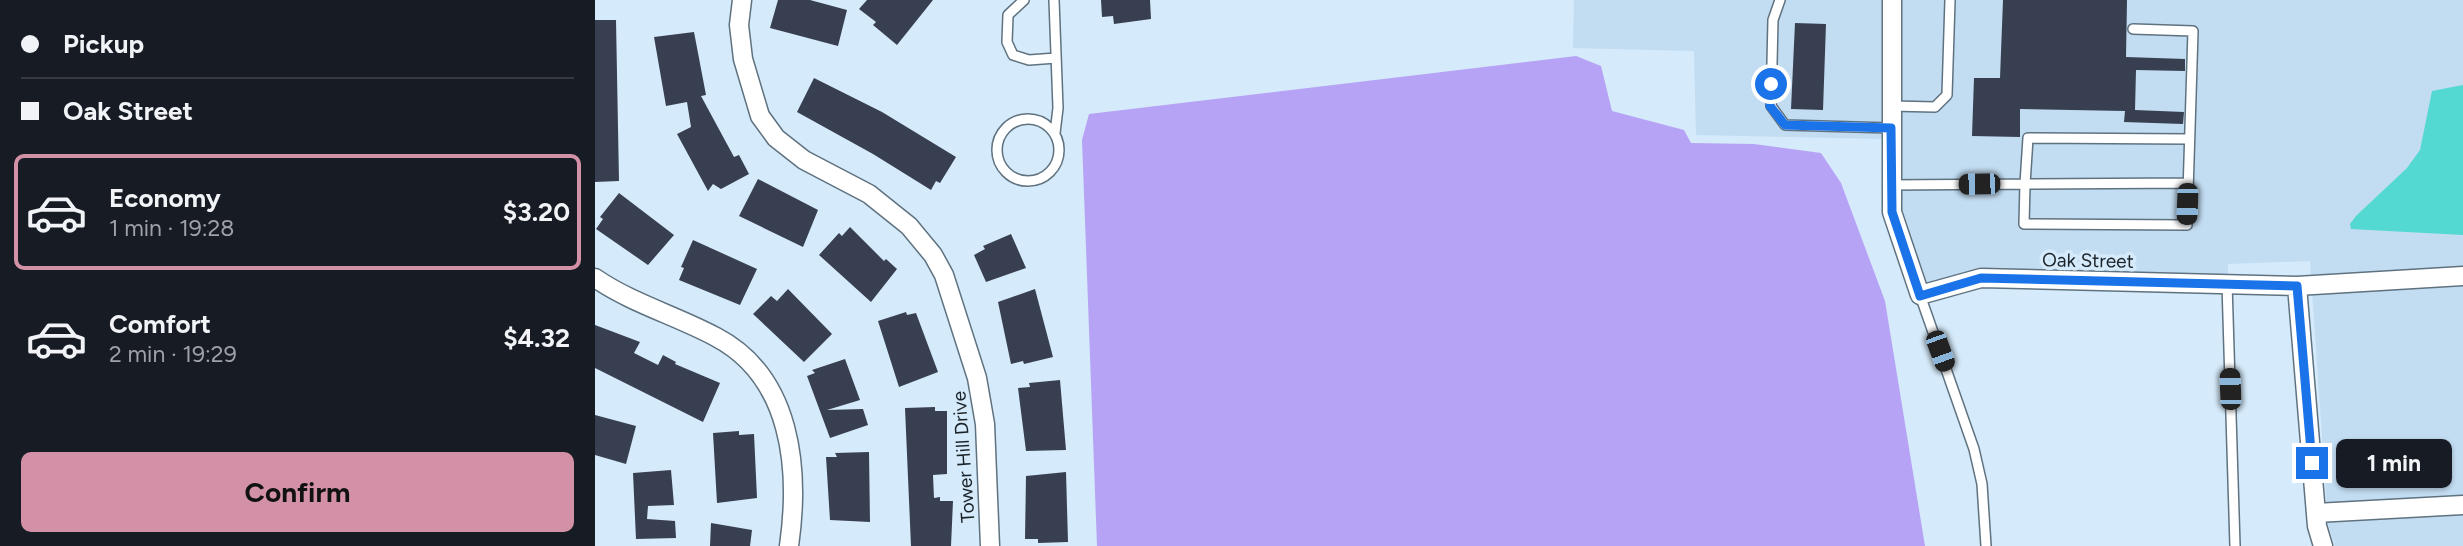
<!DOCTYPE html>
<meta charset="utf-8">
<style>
:root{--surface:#171b24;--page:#20242c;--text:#f1f3f6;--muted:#9ea1a6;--line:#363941;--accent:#d291a6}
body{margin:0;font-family:Figtree,sans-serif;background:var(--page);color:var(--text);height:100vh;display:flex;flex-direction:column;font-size:26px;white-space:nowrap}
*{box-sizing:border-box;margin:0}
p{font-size:23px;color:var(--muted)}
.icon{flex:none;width:38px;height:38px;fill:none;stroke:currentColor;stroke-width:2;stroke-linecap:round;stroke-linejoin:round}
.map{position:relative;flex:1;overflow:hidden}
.drawer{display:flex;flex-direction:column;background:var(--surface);width:595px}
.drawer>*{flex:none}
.top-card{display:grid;align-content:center;height:154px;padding:0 21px;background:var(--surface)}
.end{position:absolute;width:32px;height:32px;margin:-16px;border:9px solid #1a73e8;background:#fff;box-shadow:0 0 0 4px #fff}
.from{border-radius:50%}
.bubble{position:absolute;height:49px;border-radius:10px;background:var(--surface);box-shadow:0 2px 5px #0004;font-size:23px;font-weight:700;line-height:49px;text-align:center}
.car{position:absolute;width:21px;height:42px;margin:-21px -10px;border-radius:9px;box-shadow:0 0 5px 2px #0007;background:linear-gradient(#222 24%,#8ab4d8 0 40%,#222 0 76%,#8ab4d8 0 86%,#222 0)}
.top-card b{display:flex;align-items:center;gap:24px;height:66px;font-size:26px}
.top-card b+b{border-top:2px solid var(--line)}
.top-card i{width:18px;height:18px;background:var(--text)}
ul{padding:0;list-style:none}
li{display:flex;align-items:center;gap:21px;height:116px;margin:0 14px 10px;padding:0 7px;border:4px solid transparent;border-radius:10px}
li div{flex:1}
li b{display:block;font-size:26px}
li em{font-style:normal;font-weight:700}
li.active{border-color:var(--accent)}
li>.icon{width:63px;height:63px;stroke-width:1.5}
.button{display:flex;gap:14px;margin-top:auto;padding:14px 21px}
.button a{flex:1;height:80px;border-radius:10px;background:var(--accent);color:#111;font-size:28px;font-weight:700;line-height:80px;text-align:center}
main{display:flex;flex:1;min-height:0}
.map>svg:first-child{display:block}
.built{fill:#c2dcf1}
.forest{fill:#b6a3f5}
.water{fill:#53d9d2}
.building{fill:#383f50}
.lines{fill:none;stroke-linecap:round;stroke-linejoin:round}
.lane-casing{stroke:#5f7280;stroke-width:12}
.street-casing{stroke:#5f7280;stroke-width:21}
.lane{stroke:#fff;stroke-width:9}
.street{stroke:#fff;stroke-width:18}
.route{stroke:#1a73e8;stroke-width:9}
.labels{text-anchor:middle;stroke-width:7;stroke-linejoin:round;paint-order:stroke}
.street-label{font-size:19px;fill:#1b2329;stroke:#d5eafa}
</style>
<main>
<section class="drawer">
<div class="top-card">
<b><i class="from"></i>Pickup</b>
<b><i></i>Oak Street</b>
</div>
<ul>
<li class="active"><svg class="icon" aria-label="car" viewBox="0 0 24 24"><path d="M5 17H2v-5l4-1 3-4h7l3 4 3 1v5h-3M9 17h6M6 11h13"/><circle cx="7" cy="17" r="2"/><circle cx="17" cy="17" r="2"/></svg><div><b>Economy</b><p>1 min · 19:28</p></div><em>$3.20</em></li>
<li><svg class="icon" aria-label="car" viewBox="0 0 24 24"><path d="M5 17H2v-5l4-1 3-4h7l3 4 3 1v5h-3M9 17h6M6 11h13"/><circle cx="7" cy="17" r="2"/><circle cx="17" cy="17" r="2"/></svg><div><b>Comfort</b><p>2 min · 19:29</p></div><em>$4.32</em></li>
</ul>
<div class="button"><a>Confirm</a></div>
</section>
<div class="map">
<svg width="1868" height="546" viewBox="0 0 1868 546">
<rect width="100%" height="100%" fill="#d5eafa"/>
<path class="built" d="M 979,0 L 1292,0 L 1291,139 L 1101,135 L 1099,51 L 978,48 Z
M 1306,0 L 1868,0 L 1868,546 L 1740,546 L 1733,524 L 1715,261 L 1633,264 L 1633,275 L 1388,269 L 1329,286 L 1306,211 Z"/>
<path class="forest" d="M 981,56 L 1006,66 L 1017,111 L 1089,130 L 1096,143 L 1159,144 L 1226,153 L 1246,183 L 1290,301 L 1330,546 L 502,546 L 487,140 L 494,114 Z"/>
<path class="water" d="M 1868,85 L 1868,235 L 1756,229 L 1755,224 L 1761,216 L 1812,168 L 1825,150 L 1837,91 Z"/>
<path class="building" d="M 183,0 L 215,0 L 252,10 L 243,46 L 175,28 Z
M 272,0 L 338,0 L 302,45 L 278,25 L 281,22 L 264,9 Z
M 506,0 L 555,0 L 556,19 L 519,24 L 518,16 L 507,17 Z
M 1408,0 L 1532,0 L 1531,57 L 1590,59 L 1590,71 L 1541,70 L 1540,110 L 1589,112 L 1588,124 L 1529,122 L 1530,111 L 1425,109 L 1425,137 L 1377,136 L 1379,78 L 1405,78 Z
M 0,20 L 21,20 L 24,181 L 0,182 Z
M 1200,23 L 1231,24 L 1228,110 L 1196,109 Z
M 99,32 L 111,95 L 106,96 L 139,157 L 144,155 L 154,174 L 126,189 L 118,184 L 113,191 L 82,134 L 96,127 L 92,102 L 71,106 L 59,37 Z
M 219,78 L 287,112 L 361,157 L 345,183 L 341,181 L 336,190 L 278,154 L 202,112 Z
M 163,179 L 223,210 L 208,247 L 144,216 Z
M 24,193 L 79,235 L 53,265 L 1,229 L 8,219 L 5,217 Z
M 255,227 L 289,261 L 291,259 L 302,269 L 276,302 L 224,255 L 244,233 L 247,236 Z
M 416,234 L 431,268 L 391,282 L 379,255 L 390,249 L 388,246 Z
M 98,240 L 162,269 L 145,305 L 84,280 L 89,268 L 86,267 Z
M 193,289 L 237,334 L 209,362 L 158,314 L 176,296 L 182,301 Z
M 440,289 L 458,357 L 429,364 L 428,361 L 416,364 L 403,302 Z
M 311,312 L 312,315 L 321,313 L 343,372 L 304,387 L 283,321 Z
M 0,325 L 45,342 L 39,353 L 63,365 L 68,355 L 81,362 L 80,364 L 125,383 L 108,422 L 0,368 Z
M 250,359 L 265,400 L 232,410 L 268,409 L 273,425 L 235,438 L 212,376 L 220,373 L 217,370 Z
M 465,380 L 471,450 L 431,451 L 423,388 L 435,387 L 434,383 Z
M 340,407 L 340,411 L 352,411 L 352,474 L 338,475 L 339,498 L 345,497 L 345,501 L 358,501 L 356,546 L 316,546 L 310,408 Z
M 0,415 L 41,426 L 31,464 L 0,455 Z
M 144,431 L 144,435 L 159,434 L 162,498 L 122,503 L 118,433 Z
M 274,452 L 275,522 L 235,520 L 231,457 L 242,457 L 240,453 Z
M 76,470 L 79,505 L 53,506 L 52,519 L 80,521 L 81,538 L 41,539 L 38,473 Z
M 471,472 L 473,542 L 443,543 L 443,539 L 430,539 L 431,476 Z
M 116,523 L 157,530 L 155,546 L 115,546 Z"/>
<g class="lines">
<defs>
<path id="lane" d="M 429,0 L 413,15 L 412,42 L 418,55 L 434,60 L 461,58
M 459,0 L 463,108 L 460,133
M 1185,0 L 1178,20 L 1176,106 L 1190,125 L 1296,128
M 1296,106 L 1340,107 L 1352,95 L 1355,0
M402 150a31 31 0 1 1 62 0a31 31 0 1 1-62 0Z
M 1593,183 L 1430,184 L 1433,138 L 1594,139
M 1295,185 L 1430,184 L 1429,224 L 1592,225 L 1598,31 L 1538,29
M 1632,284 L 1640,546
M 1325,295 L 1379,449 L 1387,484 L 1391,546"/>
<path id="street" d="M 147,0 L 144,25 L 148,59 L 165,116 L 181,138 L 209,160 L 274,194 L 314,226 L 338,255 L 349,275 L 382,378 L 390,424 L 395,546
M 1297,0 L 1297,212 L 1325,295 L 1386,278 L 1702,286 L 1868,276
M 0,278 C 36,303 82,316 121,337 C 197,377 205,469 194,546
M 1702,286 L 1722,526 L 1728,546
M 1721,513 L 1868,505"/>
</defs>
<use href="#lane" class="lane-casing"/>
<use href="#street" class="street-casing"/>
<use href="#lane" class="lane"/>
<use href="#street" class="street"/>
</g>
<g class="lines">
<path class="route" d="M 1176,84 L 1175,106 L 1190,125 L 1296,128 L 1297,212 L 1325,296 L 1386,278 L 1702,286 L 1717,463"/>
</g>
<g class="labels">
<g class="street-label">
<text transform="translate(1493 260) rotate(1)" y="7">Oak Street</text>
<text transform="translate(368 457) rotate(-94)" y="7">Tower Hill Drive</text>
</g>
</g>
</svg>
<i class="end from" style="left:1176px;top:84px"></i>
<i class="end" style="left:1717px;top:463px"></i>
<div class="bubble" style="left:1741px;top:439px;width:116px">1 min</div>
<i class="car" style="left:1384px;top:184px;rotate:269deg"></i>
<i class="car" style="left:1592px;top:204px;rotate:182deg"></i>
<i class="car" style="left:1345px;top:351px;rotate:160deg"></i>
<i class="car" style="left:1635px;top:389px;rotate:358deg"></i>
</div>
</main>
